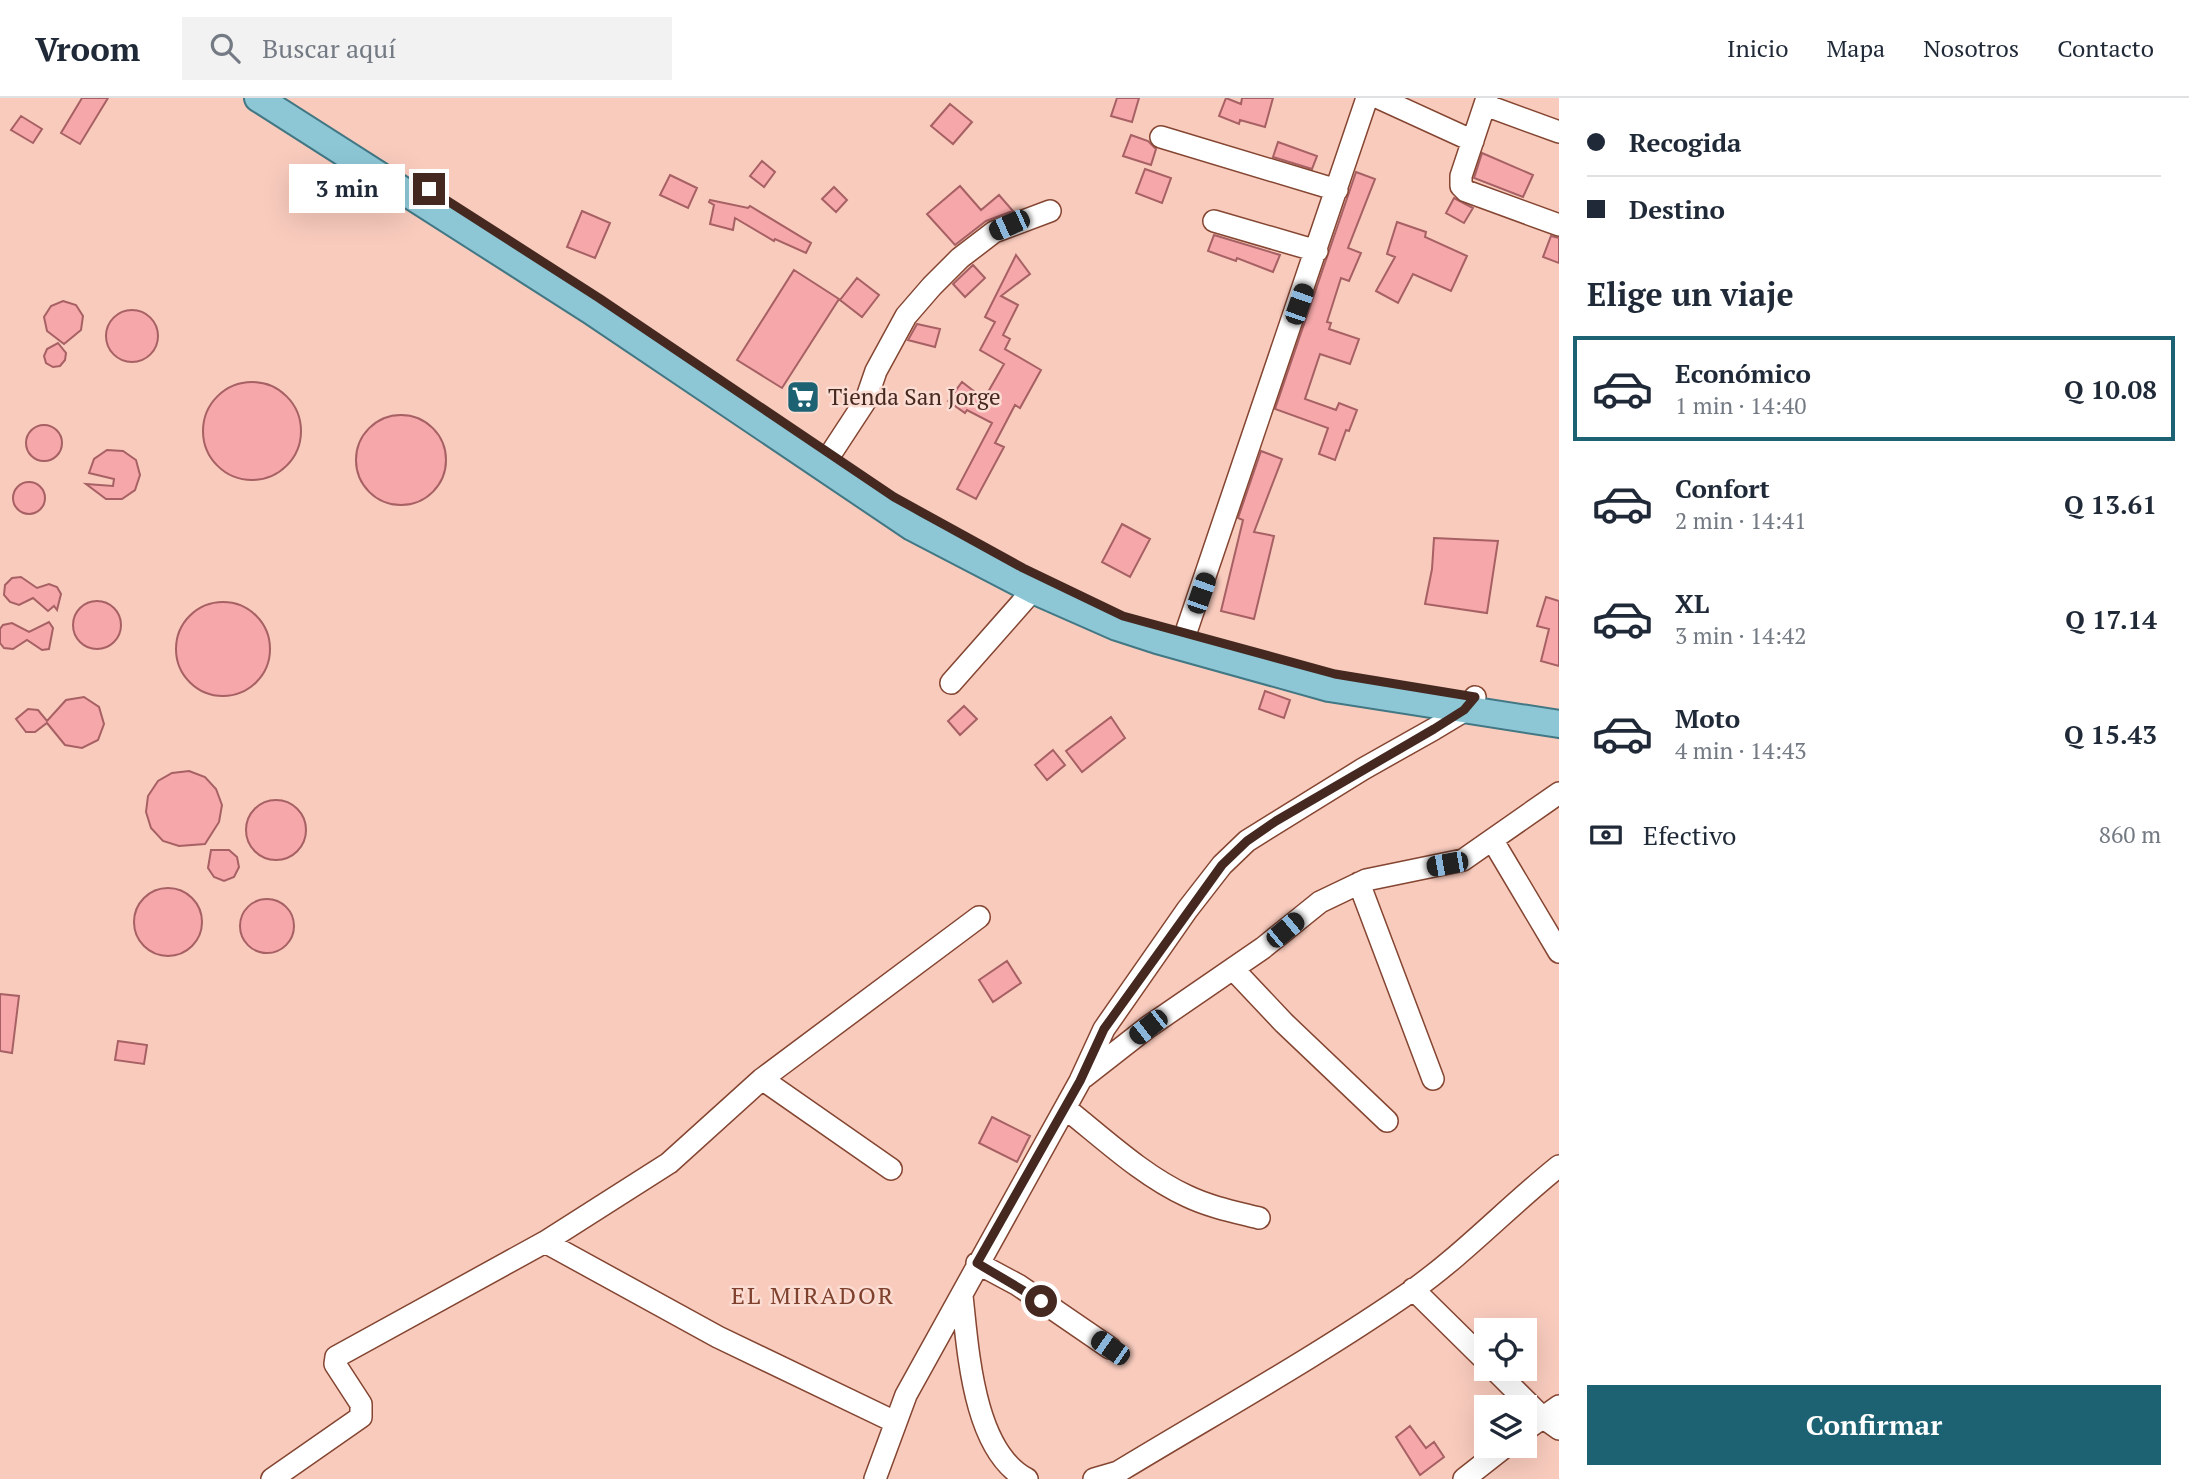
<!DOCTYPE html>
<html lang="es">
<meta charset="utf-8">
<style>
:root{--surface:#fff;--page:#f2f2f3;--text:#1f2937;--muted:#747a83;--line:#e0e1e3;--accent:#1d6273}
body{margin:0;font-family:"PT Serif",serif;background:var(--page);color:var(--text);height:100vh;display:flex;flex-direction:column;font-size:26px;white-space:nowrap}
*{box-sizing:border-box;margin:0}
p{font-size:23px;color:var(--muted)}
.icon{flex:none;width:38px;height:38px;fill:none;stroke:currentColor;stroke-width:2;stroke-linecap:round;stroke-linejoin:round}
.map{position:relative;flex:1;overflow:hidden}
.side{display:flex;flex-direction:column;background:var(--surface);width:630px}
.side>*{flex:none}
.hud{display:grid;align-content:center;height:154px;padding:0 28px;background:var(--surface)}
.controls{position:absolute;left:1474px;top:1220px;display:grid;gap:14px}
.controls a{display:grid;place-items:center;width:63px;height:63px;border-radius:0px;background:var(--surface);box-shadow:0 7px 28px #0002;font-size:35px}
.end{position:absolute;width:32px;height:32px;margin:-16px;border:9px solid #452920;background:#fff;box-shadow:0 0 0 4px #fff}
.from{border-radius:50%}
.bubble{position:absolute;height:49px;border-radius:0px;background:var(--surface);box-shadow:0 7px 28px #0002;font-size:23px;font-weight:600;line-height:49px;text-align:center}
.car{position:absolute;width:21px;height:42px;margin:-21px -10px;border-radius:9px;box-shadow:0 0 5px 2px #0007;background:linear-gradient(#222 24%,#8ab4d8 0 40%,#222 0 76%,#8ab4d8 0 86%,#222 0)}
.hud b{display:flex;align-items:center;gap:24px;height:66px;font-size:26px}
.hud b+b{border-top:2px solid var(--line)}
.hud i{width:18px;height:18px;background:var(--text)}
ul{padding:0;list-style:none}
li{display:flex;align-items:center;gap:21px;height:105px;margin:0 14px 10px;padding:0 14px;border:4px solid transparent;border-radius:0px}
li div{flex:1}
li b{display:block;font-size:26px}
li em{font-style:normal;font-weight:600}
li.active{border-color:var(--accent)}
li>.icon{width:63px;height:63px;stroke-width:1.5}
h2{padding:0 28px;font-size:32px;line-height:84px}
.pay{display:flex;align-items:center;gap:18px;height:77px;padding:0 28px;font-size:26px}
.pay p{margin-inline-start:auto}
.primary-button{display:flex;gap:14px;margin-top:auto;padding:14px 28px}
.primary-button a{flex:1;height:80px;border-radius:0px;background:var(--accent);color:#fff;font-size:28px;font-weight:600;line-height:80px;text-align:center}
header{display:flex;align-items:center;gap:42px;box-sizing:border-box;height:98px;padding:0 35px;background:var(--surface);border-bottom:2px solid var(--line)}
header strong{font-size:33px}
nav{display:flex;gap:38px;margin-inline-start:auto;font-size:24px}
.search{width:490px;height:63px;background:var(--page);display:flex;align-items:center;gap:18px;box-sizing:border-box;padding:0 24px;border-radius:0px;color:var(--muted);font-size:26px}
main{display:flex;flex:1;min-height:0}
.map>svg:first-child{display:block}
.building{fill:#f5a7a9;stroke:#a76063;stroke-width:2}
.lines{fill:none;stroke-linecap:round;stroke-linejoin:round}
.minor-casing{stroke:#844531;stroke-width:24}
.major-casing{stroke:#427784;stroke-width:30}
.minor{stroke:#fff;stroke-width:21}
.major{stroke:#8dc7d6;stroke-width:26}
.route{stroke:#452920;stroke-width:9}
.labels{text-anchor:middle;stroke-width:5;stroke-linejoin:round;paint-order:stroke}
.poi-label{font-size:23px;fill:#452920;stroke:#fbdcd2;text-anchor:start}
.neighbourhood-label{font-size:24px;letter-spacing:2px;fill:#7f402d;stroke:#fbdcd2}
</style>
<header>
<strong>Vroom</strong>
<div class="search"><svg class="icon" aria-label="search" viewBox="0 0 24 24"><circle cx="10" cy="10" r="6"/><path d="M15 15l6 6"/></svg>Buscar aquí</div>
<nav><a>Inicio</a><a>Mapa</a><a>Nosotros</a><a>Contacto</a></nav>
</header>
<main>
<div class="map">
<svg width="1559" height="1381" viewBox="0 0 1559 1381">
<rect width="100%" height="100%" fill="#f8cbbd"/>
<path class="building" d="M 82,0 L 108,0 L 80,46 L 61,35 Z
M 1117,0 L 1139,0 L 1132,24 L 1111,18 Z
M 1226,0 L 1241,6 L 1242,0 L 1273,0 L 1265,29 L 1240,22 L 1239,26 L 1219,18 Z
M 950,6 L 972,24 L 953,46 L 931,28 Z
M 21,18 L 42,31 L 33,45 L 11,32 Z
M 1131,37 L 1148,43 L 1156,51 L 1151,67 L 1123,58 Z
M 1278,44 L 1317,58 L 1312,71 L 1273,59 Z
M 1482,55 L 1533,77 L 1523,99 L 1474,80 Z
M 762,63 L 775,74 L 764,89 L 750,78 Z
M 1145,71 L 1171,80 L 1162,105 L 1136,95 Z
M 1356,74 L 1375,81 L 1348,150 L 1361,155 L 1349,183 L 1341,180 L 1327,224 L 1331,225 L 1329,231 L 1359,241 L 1350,266 L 1320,256 L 1305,301 L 1336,312 L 1339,305 L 1357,312 L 1349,333 L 1346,332 L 1335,362 L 1319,356 L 1328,330 L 1275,311 Z
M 670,77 L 697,90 L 688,110 L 660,97 Z
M 960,88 L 981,112 L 999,97 L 1013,113 L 986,123 L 955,147 L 927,116 Z
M 834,89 L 847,102 L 836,114 L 822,101 Z
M 1454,100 L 1473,110 L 1464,125 L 1446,115 Z
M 710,102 L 748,110 L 750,108 L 811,145 L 806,155 L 775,141 L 774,143 L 735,120 L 733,132 L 710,126 L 714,107 L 709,104 Z
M 582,113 L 610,125 L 595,160 L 567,149 Z
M 1397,124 L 1426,134 L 1425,139 L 1467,158 L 1451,193 L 1413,176 L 1398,205 L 1376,193 L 1395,159 L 1387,156 Z
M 1214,137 L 1280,157 L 1273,174 L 1237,160 L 1236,163 L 1208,153 Z
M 1551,138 L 1559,140 L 1559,165 L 1543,159 Z
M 1016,157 L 1030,176 L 1001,198 L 1018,207 L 1003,237 L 1010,241 L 1005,251 L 1041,272 L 1020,310 L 1015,307 L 995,345 L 1004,349 L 976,401 L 957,391 L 992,325 L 967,312 L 965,315 L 948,303 L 962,284 L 984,301 L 1004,266 L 980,252 L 995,224 L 985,219 Z
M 973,167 L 985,180 L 965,199 L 953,186 Z
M 794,172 L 839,201 L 782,290 L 737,262 Z
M 857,180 L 879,197 L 862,219 L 840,202 Z
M 63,203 L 76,207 L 83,218 L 81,232 L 64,246 L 47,233 L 44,219 L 51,208 Z
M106 238a26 26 0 1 1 52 0a26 26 0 1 1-52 0Z
M 917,226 L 940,231 L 935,249 L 908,242 Z
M 58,245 L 66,255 L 65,262 L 60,268 L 53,269 L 46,265 L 44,258 L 47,251 Z
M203 333a49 49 0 1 1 98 0a49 49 0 1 1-98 0Z
M356 362a45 45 0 1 1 90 0a45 45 0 1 1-90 0Z
M26 345a18 18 0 1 1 36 0a18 18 0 1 1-36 0Z
M 107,352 L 123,353 L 136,362 L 140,377 L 135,392 L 122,401 L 106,401 L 86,386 L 113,388 L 114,381 L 89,375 L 94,361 Z
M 1261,353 L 1282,361 L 1254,434 L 1274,438 L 1254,521 L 1221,513 L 1243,422 L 1238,420 Z
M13 400a16 16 0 1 1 32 0a16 16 0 1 1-32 0Z
M 1122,426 L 1150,441 L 1130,479 L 1102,464 Z
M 1434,440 L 1498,443 L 1487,515 L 1425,506 L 1432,471 Z
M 21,479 L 37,490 L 49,486 L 57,489 L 61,496 L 57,512 L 54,508 L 48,513 L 33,500 L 19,507 L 10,504 L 4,497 L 5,487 L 12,480 Z
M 1546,499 L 1559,503 L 1559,568 L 1541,563 L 1549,531 L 1537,528 Z
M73 527a24 24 0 1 1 48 0a24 24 0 1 1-48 0Z
M176 551a47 47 0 1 1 94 0a47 47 0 1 1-94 0Z
M 49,524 L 53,530 L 49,551 L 42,552 L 27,542 L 13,551 L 4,550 L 0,545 L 0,531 L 3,527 L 12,525 L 29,534 Z
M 1265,593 L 1290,602 L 1284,620 L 1259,611 Z
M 84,599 L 99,609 L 104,626 L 98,642 L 82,650 L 65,647 L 47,625 L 35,634 L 26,634 L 16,621 L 28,611 L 38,612 L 47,623 L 66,602 Z
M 964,608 L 977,621 L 960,637 L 948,623 Z
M 1111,619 L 1125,640 L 1082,674 L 1066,653 Z
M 1053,652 L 1065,667 L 1047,682 L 1035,667 Z
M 189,673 L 205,679 L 216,691 L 222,707 L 219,724 L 205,746 L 179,748 L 163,743 L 151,730 L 146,714 L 148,698 L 158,683 L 172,675 Z
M246 732a30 30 0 1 1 60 0a30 30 0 1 1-60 0Z
M 211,752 L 229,752 L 237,759 L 239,769 L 234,779 L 224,783 L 214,779 L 208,770 Z
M134 824a34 34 0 1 1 68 0a34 34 0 1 1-68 0Z
M240 828a27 27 0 1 1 54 0a27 27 0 1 1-54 0Z
M 1007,863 L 1021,885 L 993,904 L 979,882 Z
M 0,896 L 19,898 L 12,955 L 0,953 Z
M 118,943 L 147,947 L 144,966 L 115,962 Z
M 992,1019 L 1030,1038 L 1017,1064 L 979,1045 Z
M 1410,1328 L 1426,1350 L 1434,1344 L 1444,1359 L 1420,1377 L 1396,1339 Z"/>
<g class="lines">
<defs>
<path id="minor" d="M 1379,0 L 1473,43
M 1487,0 L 1461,78 L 1461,88 L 1466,93 L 1559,127
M 1485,7 L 1559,34
M 1161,39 L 1337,92
M 1214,123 L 1317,153
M 830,357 L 866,302 L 876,273 L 906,218 L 932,188 L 960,160 L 994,134 L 1050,113
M 1181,549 L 1367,0
M 951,585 L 1033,492
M 1493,743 L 1559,854
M 1359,785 L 1433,981
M 1234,872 L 1284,925 L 1387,1023
M 1084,979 L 1148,929 L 1263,850 L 1320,804 L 1366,782 L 1463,762 L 1559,695
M 762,981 L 891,1071
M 1065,1010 C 1103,1040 1143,1078 1187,1098 C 1210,1109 1235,1114 1259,1120
M 545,1144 L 718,1239 L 895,1324
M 977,1165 L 1018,1187 L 1110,1250
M 1413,1191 L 1486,1263
M 962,1198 C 968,1251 973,1353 1027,1381
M 1493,1270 L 1542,1319 L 1559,1331
M 1524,1333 L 1559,1308
M 272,1381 L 361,1319 L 361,1306 L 335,1266 L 336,1259 L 545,1144 L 669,1065 L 762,981 L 979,819
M 875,1381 L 906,1297 L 1080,983 L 1104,931 L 1187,812 L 1222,767 L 1247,743 L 1363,671 L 1434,631 L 1464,613 L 1475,599
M 1094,1381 L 1118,1374 C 1217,1314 1318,1258 1413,1192 C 1465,1155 1509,1108 1559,1068
M 1464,1381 L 1506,1348"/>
<path id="major" d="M 258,0 L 590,212 L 912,429 L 1033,492 L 1117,529 L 1157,542 L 1329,590 L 1559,626"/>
</defs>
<use href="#minor" class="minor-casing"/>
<use href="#major" class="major-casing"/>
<use href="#minor" class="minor"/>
<use href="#major" class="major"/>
</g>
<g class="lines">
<path class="route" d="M 429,91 L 599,200 L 894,399 L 1023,470 L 1123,518 L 1335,576 L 1475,599 L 1464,612 L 1434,631 L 1276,723 L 1247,743 L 1222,767 L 1104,931 L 1080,983 L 977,1165 L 1041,1203"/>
</g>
<defs>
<symbol id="supermarket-square" viewBox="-11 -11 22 22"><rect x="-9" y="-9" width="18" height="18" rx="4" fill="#1d6273" stroke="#fbdcd2"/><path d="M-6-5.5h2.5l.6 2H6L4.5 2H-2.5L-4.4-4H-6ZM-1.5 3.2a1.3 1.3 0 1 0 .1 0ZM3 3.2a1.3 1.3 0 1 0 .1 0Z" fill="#fff"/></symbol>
</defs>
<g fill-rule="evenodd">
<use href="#supermarket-square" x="784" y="280" width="38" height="38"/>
</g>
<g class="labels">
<g class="poi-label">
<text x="828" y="307">Tienda San Jorge</text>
</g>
<g class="neighbourhood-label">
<text x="813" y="1206">EL MIRADOR</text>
</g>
</g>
</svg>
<div class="controls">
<a><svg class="icon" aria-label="locate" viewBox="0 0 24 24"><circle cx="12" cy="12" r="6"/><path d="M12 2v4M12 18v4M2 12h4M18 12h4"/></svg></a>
<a><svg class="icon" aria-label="layers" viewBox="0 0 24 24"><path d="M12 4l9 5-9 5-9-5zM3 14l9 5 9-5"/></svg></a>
</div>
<i class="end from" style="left:1041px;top:1203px"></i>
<i class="end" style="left:429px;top:91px"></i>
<div class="bubble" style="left:289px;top:66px;width:116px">3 min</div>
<i class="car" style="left:1009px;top:127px;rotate:246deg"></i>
<i class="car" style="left:1299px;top:206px;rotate:19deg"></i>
<i class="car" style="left:1201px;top:495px;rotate:19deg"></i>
<i class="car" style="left:1447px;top:766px;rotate:260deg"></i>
<i class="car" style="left:1285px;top:832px;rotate:50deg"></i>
<i class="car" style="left:1148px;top:929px;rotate:232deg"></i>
<i class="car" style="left:1110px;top:1250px;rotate:305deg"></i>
</div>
<section class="side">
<div class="hud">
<b><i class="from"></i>Recogida</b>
<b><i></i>Destino</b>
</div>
<h2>Elige un viaje</h2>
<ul>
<li class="active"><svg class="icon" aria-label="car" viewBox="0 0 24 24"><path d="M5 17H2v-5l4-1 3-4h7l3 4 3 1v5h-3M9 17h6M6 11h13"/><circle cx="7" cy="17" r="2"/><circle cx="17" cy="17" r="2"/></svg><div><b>Económico</b><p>1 min · 14:40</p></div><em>Q 10.08</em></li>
<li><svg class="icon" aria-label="car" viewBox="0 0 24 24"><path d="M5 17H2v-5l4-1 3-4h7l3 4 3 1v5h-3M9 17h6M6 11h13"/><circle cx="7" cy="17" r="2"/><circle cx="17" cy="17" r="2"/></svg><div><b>Confort</b><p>2 min · 14:41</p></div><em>Q 13.61</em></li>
<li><svg class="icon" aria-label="car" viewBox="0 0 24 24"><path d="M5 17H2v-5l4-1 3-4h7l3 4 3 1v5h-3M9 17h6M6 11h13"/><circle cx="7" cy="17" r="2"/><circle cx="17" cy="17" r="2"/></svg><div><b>XL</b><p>3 min · 14:42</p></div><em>Q 17.14</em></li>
<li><svg class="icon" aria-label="car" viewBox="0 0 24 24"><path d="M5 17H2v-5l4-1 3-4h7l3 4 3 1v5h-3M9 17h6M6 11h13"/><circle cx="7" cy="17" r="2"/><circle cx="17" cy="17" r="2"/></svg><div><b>Moto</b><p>4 min · 14:43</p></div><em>Q 15.43</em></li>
</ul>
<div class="pay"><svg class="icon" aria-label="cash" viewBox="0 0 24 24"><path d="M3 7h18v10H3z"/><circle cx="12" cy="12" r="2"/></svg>Efectivo<p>860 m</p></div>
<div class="primary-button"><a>Confirmar</a></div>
</section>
</main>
